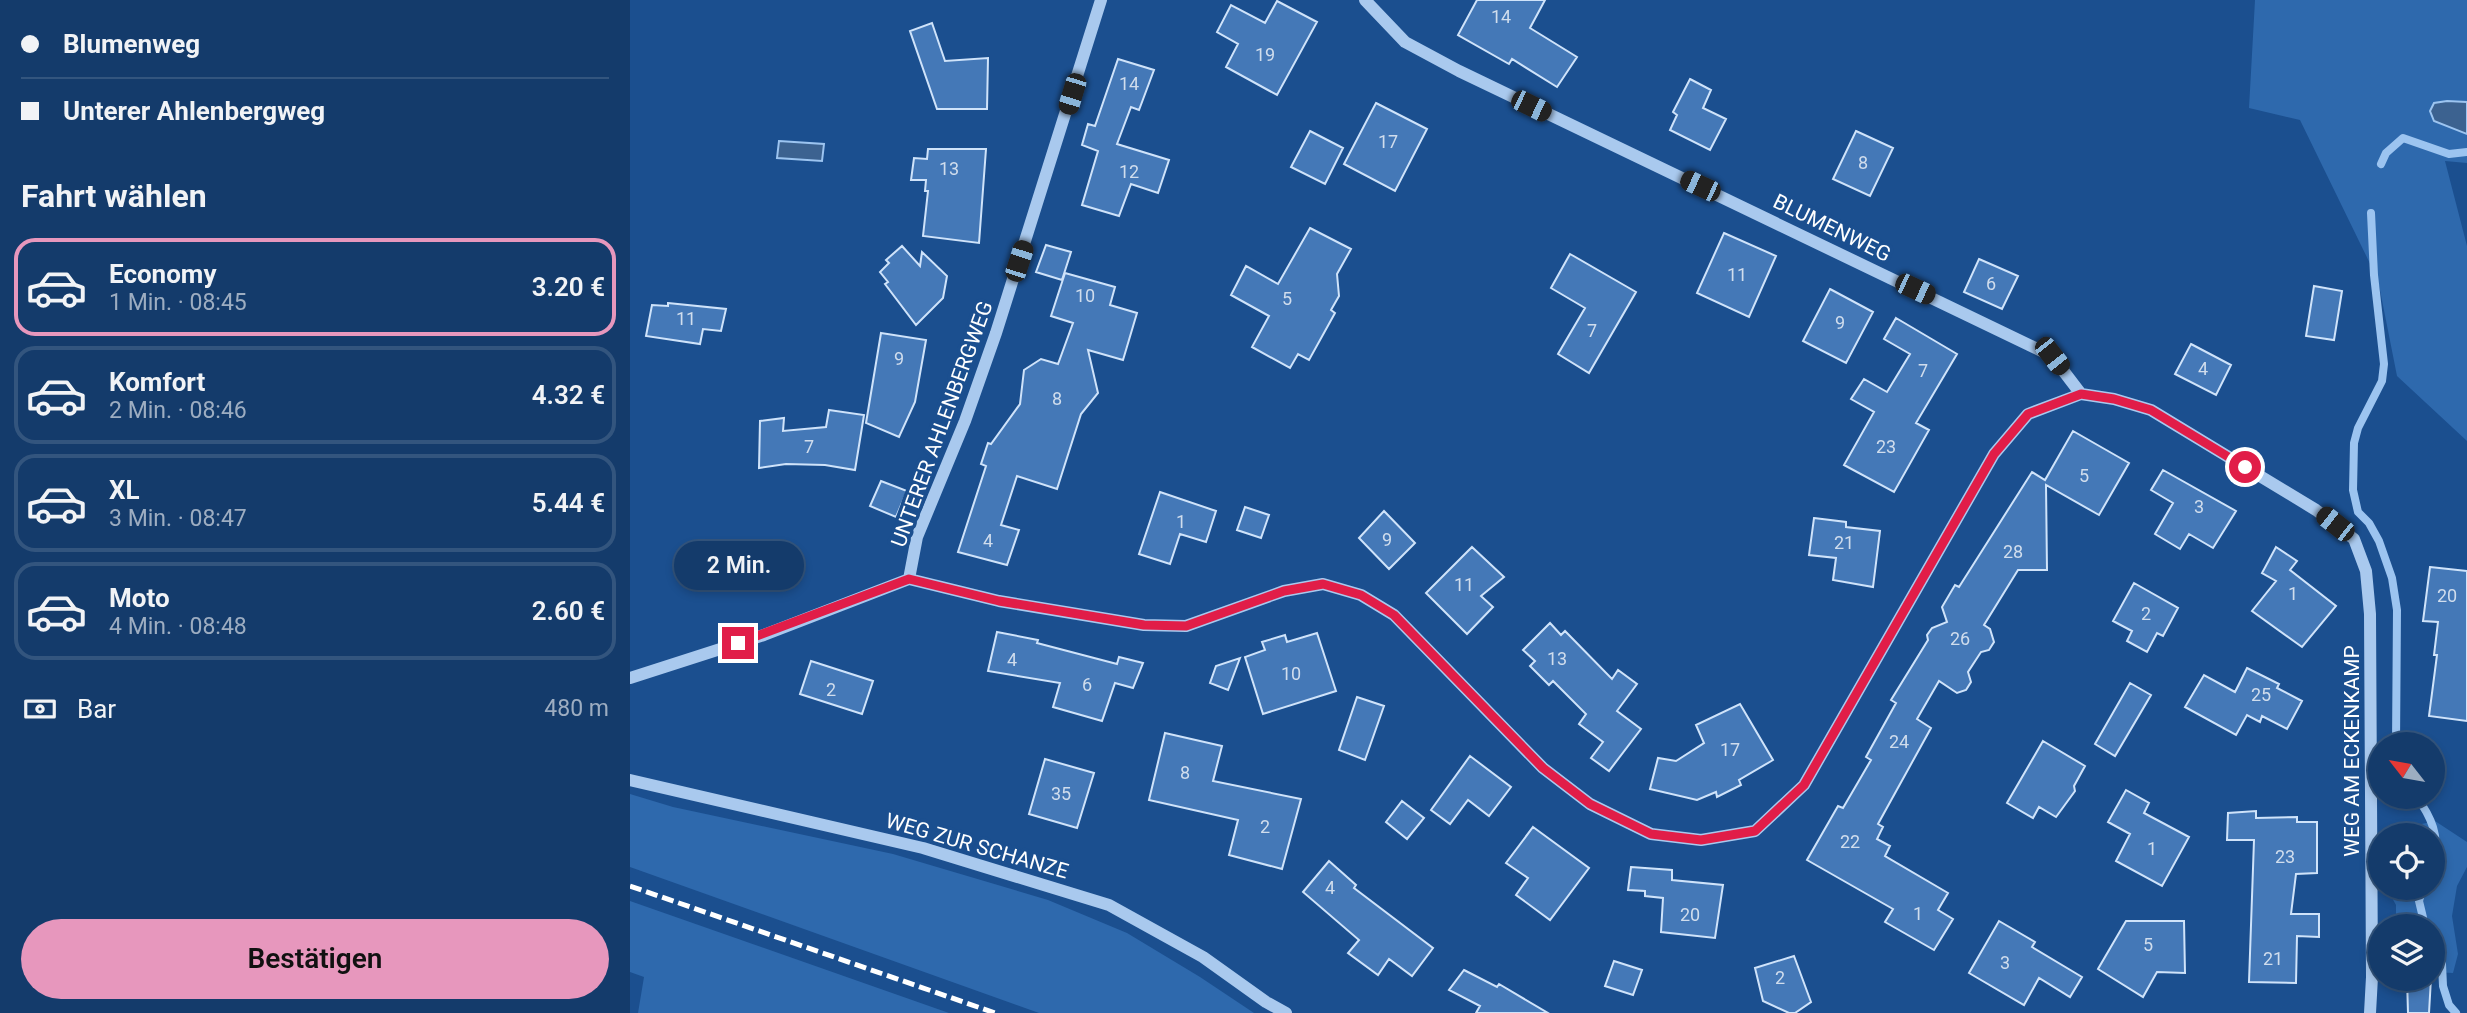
<!DOCTYPE html>
<html lang="de">
<meta charset="utf-8">
<style>
:root{--surface:#143b6b;--page:#214673;--text:#f1f3f6;--muted:#9dadc1;--line:#33557e;--accent:#e797bd}
body{margin:0;font-family:Roboto,sans-serif;background:var(--page);color:var(--text);height:100vh;display:flex;flex-direction:column;font-size:26px;white-space:nowrap}
*{box-sizing:border-box;margin:0}
p{font-size:23px;color:var(--muted)}
.icon{flex:none;width:38px;height:38px;fill:none;stroke:currentColor;stroke-width:2;stroke-linecap:round;stroke-linejoin:round}
.map{position:relative;flex:1;overflow:hidden}
.panel{display:flex;flex-direction:column;background:var(--surface);width:630px}
.panel>*{flex:none}
.guide{display:grid;align-content:center;height:154px;padding:0 21px;background:var(--surface)}
.needle{width:46px;rotate:301deg}
.controls{position:absolute;left:1738px;top:732px;display:grid;gap:14px}
.controls a{display:grid;place-items:center;width:77px;height:77px;border-radius:50%;background:var(--surface);box-shadow:0 4px 10px #0003,0 0 0 2px var(--line);font-size:35px}
.end{position:absolute;width:32px;height:32px;margin:-16px;border:9px solid #e11d48;background:#fff;box-shadow:0 0 0 4px #fff}
.from{border-radius:50%}
.bubble{position:absolute;height:49px;border-radius:24px;background:var(--surface);box-shadow:0 4px 10px #0003,0 0 0 2px var(--line);font-size:23px;font-weight:600;line-height:49px;text-align:center}
.car{position:absolute;width:21px;height:42px;margin:-21px -10px;border-radius:9px;box-shadow:0 0 5px 2px #0007;background:linear-gradient(#222 24%,#8ab4d8 0 40%,#222 0 76%,#8ab4d8 0 86%,#222 0)}
.guide b{display:flex;align-items:center;gap:24px;height:66px;font-size:26px}
.guide b+b{border-top:2px solid var(--line)}
.guide i{width:18px;height:18px;background:var(--text)}
ul{padding:0;list-style:none}
li{display:flex;align-items:center;gap:21px;height:98px;margin:0 14px 10px;padding:0 7px;border:4px solid var(--line);border-radius:21px}
li div{flex:1}
li b{display:block;font-size:26px}
li em{font-style:normal;font-weight:600}
li.on{border-color:var(--accent)}
li>.icon{width:63px;height:63px;stroke-width:1.5}
h2{padding:0 21px;font-size:32px;line-height:84px}
.pay{display:flex;align-items:center;gap:18px;height:77px;padding:0 21px;font-size:26px}
.pay p{margin-inline-start:auto}
.cta{display:flex;gap:14px;margin-top:auto;padding:14px 21px}
.cta a{flex:1;height:80px;border-radius:42px;background:var(--accent);color:#111;font-size:28px;font-weight:600;line-height:80px;text-align:center}
main{display:flex;flex:1;min-height:0}
.map>svg:first-child{display:block}
.green{fill:#2e69ad}
.water{fill:#3c6290;stroke:#9cc4f0;stroke-width:2}
.lines{fill:none;stroke-linecap:round;stroke-linejoin:round}
.stream{stroke:#9cc4f0;stroke-width:8}
.building{fill:#4478b7;stroke:#cfe3fa;stroke-width:2}
.minor{stroke:#a9c9ee;stroke-width:12}
.rail{stroke:#fff;stroke-width:5;stroke-dasharray:12 5;stroke-linecap:butt}
.route{stroke:#e11d48;stroke-width:9}
.labels{text-anchor:middle;stroke-width:7;stroke-linejoin:round;paint-order:stroke}
.number-label{font-size:18px;fill:#d0dded}
.street-label{font-size:21px;fill:#fff;stroke:#1b4f8f}
</style>
<main>
<section class="panel">
<div class="guide">
<b><i class="from"></i>Blumenweg</b>
<b><i></i>Unterer Ahlenbergweg</b>
</div>
<h2>Fahrt wählen</h2>
<ul>
<li class="on"><svg class="icon" aria-label="car" viewBox="0 0 24 24"><path d="M5 17H2v-5l4-1 3-4h7l3 4 3 1v5h-3M9 17h6M6 11h13"/><circle cx="7" cy="17" r="2"/><circle cx="17" cy="17" r="2"/></svg><div><b>Economy</b><p>1 Min. · 08:45</p></div><em>3.20 €</em></li>
<li><svg class="icon" aria-label="car" viewBox="0 0 24 24"><path d="M5 17H2v-5l4-1 3-4h7l3 4 3 1v5h-3M9 17h6M6 11h13"/><circle cx="7" cy="17" r="2"/><circle cx="17" cy="17" r="2"/></svg><div><b>Komfort</b><p>2 Min. · 08:46</p></div><em>4.32 €</em></li>
<li><svg class="icon" aria-label="car" viewBox="0 0 24 24"><path d="M5 17H2v-5l4-1 3-4h7l3 4 3 1v5h-3M9 17h6M6 11h13"/><circle cx="7" cy="17" r="2"/><circle cx="17" cy="17" r="2"/></svg><div><b>XL</b><p>3 Min. · 08:47</p></div><em>5.44 €</em></li>
<li><svg class="icon" aria-label="car" viewBox="0 0 24 24"><path d="M5 17H2v-5l4-1 3-4h7l3 4 3 1v5h-3M9 17h6M6 11h13"/><circle cx="7" cy="17" r="2"/><circle cx="17" cy="17" r="2"/></svg><div><b>Moto</b><p>4 Min. · 08:48</p></div><em>2.60 €</em></li>
</ul>
<div class="pay"><svg class="icon" aria-label="cash" viewBox="0 0 24 24"><path d="M3 7h18v10H3z"/><circle cx="12" cy="12" r="2"/></svg>Bar<p>480 m</p></div>
<div class="cta"><a>Bestätigen</a></div>
</section>
<div class="map">
<svg width="1837" height="1013" viewBox="0 0 1837 1013">
<rect width="100%" height="100%" fill="#1b4f8f"/>
<path class="green" d="M 1625,0 L 1837,0 L 1837,163 L 1815,161 L 1837,246 L 1837,441 L 1767,376 L 1748,280 L 1670,120 L 1619,108 Z
M 0,794 L 43,807 L 263,854 L 418,900 L 497,933 L 570,977 L 624,1013 L 409,1013 L 0,867 Z
M 1805,821 L 1837,842 L 1837,867 L 1827,886 L 1822,916 L 1828,954 L 1823,973 L 1803,972 L 1802,926 L 1766,926 L 1766,905 L 1756,887 L 1802,887 L 1802,835 L 1763,835 L 1765,830 Z
M 0,901 L 319,1013 L 8,1013 L 14,977 L 0,972 Z"/>
<path class="water" d="M 1817,101 L 1837,102 L 1837,134 L 1804,121 L 1800,111 L 1804,103 Z
M 149,141 L 194,144 L 192,161 L 147,158 Z"/>
<g class="lines">
<path class="stream" d="M 1751,164 L 1756,153 L 1773,138 L 1819,154 L 1837,152
M 1741,213 L 1744,275 L 1754,364 L 1752,381 L 1728,428 L 1724,443 L 1723,490 L 1728,512 L 1739,523 L 1749,541 L 1762,578 L 1767,610 L 1766,744
M 1786,796 C 1800,815 1812,838 1802,862
M 1793,887 L 1789,901 L 1795,926
M 1802,949 L 1812,964 L 1813,986 L 1819,1005 L 1826,1013"/>
</g>
<path class="building" d="M 847,0 L 915,0 L 900,28 L 947,57 L 927,87 L 882,59 L 879,64 L 828,35 Z
M 647,1 L 687,22 L 647,95 L 596,67 L 608,44 L 587,32 L 601,5 L 635,23 Z
M 302,23 L 315,61 L 358,58 L 357,109 L 307,109 L 280,31 Z
M 488,59 L 524,70 L 509,110 L 501,107 L 487,144 L 539,160 L 528,193 L 501,184 L 489,216 L 452,205 L 468,151 L 452,145 L 458,124 L 465,126 Z
M 1060,79 L 1081,90 L 1073,108 L 1096,119 L 1080,150 L 1040,130 L 1047,115 L 1043,112 Z
M 746,103 L 797,129 L 765,191 L 714,164 Z
M 680,131 L 713,148 L 695,184 L 661,167 Z
M 1226,131 L 1263,148 L 1240,196 L 1203,179 Z
M 298,149 L 356,149 L 349,243 L 293,236 L 298,191 L 295,191 L 296,180 L 281,180 L 284,158 L 297,159 Z
M 680,228 L 721,249 L 707,274 L 709,296 L 701,310 L 705,313 L 679,360 L 668,354 L 660,368 L 622,347 L 639,316 L 601,295 L 616,266 L 648,284 Z
M 1094,233 L 1146,256 L 1119,317 L 1067,293 Z
M 416,245 L 441,252 L 432,280 L 406,272 Z
M 272,246 L 290,266 L 292,252 L 317,276 L 313,298 L 286,325 L 255,284 L 258,282 L 250,272 L 259,263 L 256,260 Z
M 940,254 L 1006,292 L 959,373 L 928,354 L 955,308 L 921,288 Z
M 1349,259 L 1388,276 L 1372,309 L 1334,292 Z
M 435,273 L 485,287 L 480,305 L 507,313 L 493,360 L 458,350 L 468,393 L 451,414 L 427,489 L 387,476 L 371,525 L 389,530 L 377,565 L 328,552 L 356,466 L 351,464 L 358,443 L 361,444 L 390,404 L 394,370 L 411,359 L 428,364 L 443,323 L 421,316 Z
M 1684,286 L 1712,291 L 1704,340 L 1676,336 Z
M 1200,289 L 1243,312 L 1216,363 L 1173,341 Z
M 38,303 L 96,309 L 91,331 L 73,329 L 70,344 L 16,336 L 22,305 L 38,306 Z
M 1266,318 L 1327,354 L 1286,423 L 1299,430 L 1264,492 L 1214,465 L 1244,412 L 1221,399 L 1234,379 L 1257,392 L 1280,354 L 1254,339 Z
M 251,333 L 296,340 L 285,402 L 269,437 L 236,423 Z
M 1561,344 L 1601,365 L 1586,395 L 1545,374 Z
M 199,410 L 234,415 L 225,470 L 195,465 L 156,464 L 129,468 L 130,421 L 154,418 L 153,431 L 196,427 Z
M 1443,431 L 1499,463 L 1469,515 L 1416,485 L 1417,570 L 1388,570 L 1354,625 L 1360,629 L 1364,642 L 1359,650 L 1351,652 L 1338,672 L 1341,682 L 1336,690 L 1327,693 L 1309,681 L 1287,719 L 1301,728 L 1248,824 L 1253,827 L 1247,839 L 1260,846 L 1255,856 L 1318,893 L 1308,910 L 1323,919 L 1304,950 L 1255,922 L 1263,909 L 1177,860 L 1208,806 L 1213,808 L 1241,760 L 1236,757 L 1266,703 L 1261,700 L 1298,640 L 1297,635 L 1302,628 L 1317,622 L 1312,607 L 1325,585 L 1329,587 L 1402,472 L 1415,480 Z
M 1533,470 L 1606,511 L 1583,548 L 1559,534 L 1550,549 L 1525,534 L 1543,503 L 1521,490 Z
M 251,481 L 277,491 L 266,517 L 240,506 Z
M 530,492 L 586,511 L 576,542 L 550,534 L 540,564 L 509,554 Z
M 615,507 L 639,515 L 631,538 L 607,530 Z
M 754,511 L 785,543 L 759,569 L 729,538 Z
M 1184,518 L 1216,522 L 1216,527 L 1250,531 L 1243,587 L 1203,580 L 1206,558 L 1179,555 Z
M 842,547 L 874,577 L 851,596 L 863,607 L 837,634 L 796,593 Z
M 1646,547 L 1667,561 L 1660,570 L 1706,606 L 1672,647 L 1622,611 L 1646,581 L 1632,573 Z
M 1800,567 L 1837,571 L 1837,721 L 1799,716 L 1807,655 L 1804,655 L 1808,622 L 1793,621 Z
M 1504,583 L 1548,608 L 1533,636 L 1527,633 L 1517,652 L 1497,641 L 1502,631 L 1483,621 Z
M 920,623 L 931,635 L 935,631 L 982,679 L 988,670 L 1007,684 L 987,711 L 1011,729 L 979,771 L 961,758 L 973,742 L 949,724 L 956,714 L 923,681 L 919,685 L 900,666 L 905,661 L 893,650 Z
M 367,632 L 408,640 L 407,643 L 487,664 L 489,657 L 513,663 L 503,688 L 485,683 L 472,721 L 423,707 L 430,683 L 358,671 Z
M 687,633 L 706,691 L 633,714 L 615,657 L 635,650 L 632,642 L 655,635 L 657,642 Z
M 610,658 L 598,690 L 580,683 L 586,666 Z
M 181,661 L 243,681 L 232,714 L 170,694 Z
M 1617,668 L 1649,684 L 1647,688 L 1672,701 L 1657,729 L 1632,716 L 1630,722 L 1617,715 L 1606,735 L 1555,707 L 1574,675 L 1605,692 Z
M 1500,683 L 1521,695 L 1485,756 L 1465,744 Z
M 727,697 L 754,706 L 735,760 L 709,750 Z
M 1110,704 L 1143,760 L 1109,780 L 1111,785 L 1087,797 L 1086,792 L 1067,800 L 1020,789 L 1028,758 L 1046,761 L 1074,743 L 1066,725 Z
M 535,733 L 592,746 L 583,781 L 671,799 L 652,869 L 599,855 L 608,820 L 519,800 Z
M 1413,741 L 1455,766 L 1444,786 L 1445,791 L 1426,817 L 1409,807 L 1403,818 L 1377,803 Z
M 840,756 L 881,787 L 859,816 L 838,800 L 820,824 L 801,810 Z
M 415,759 L 464,773 L 447,828 L 399,814 Z
M 1496,790 L 1519,803 L 1514,813 L 1559,837 L 1532,886 L 1486,861 L 1500,834 L 1478,822 Z
M 772,801 L 794,818 L 777,839 L 756,822 Z
M 1626,811 L 1626,818 L 1667,817 L 1667,822 L 1687,822 L 1687,873 L 1666,874 L 1661,914 L 1689,914 L 1689,937 L 1667,936 L 1666,983 L 1619,982 L 1624,840 L 1597,840 L 1598,813 Z
M 903,827 L 959,868 L 920,920 L 886,895 L 898,878 L 876,863 Z
M 699,861 L 726,885 L 724,888 L 803,948 L 782,976 L 759,959 L 748,975 L 718,953 L 729,940 L 673,892 Z
M 1001,867 L 1042,870 L 1042,880 L 1093,885 L 1085,938 L 1031,932 L 1033,898 L 1015,896 L 1015,891 L 998,890 Z
M 1369,921 L 1405,942 L 1402,947 L 1452,977 L 1440,997 L 1409,978 L 1394,1005 L 1339,973 Z
M 1496,921 L 1554,921 L 1555,973 L 1527,972 L 1513,997 L 1468,969 Z
M 1164,956 L 1181,1002 L 1165,1013 L 1159,1013 L 1133,1001 L 1125,968 Z
M 984,961 L 1012,970 L 1003,995 L 975,986 Z
M 834,970 L 867,987 L 869,984 L 918,1013 L 846,1013 L 850,1006 L 819,990 Z
M 1777,978 L 1801,978 L 1799,1013 L 1778,1013 Z"/>
<g class="lines">
<path class="minor" d="M 735,0 L 775,42 L 829,71 L 1422,356 L 1451,394 L 1484,399 L 1521,410 L 1686,510 L 1724,539 L 1736,571 L 1740,614 L 1742,977 L 1740,1013
M 279,579 L 369,601 L 514,625 L 556,626 L 654,591 L 693,584 L 731,595 L 764,615 L 913,768 L 960,804 L 1021,834 L 1071,840 L 1125,831 L 1174,785 L 1364,454 L 1398,414 L 1451,394
M 279,579 L 287,537 L 335,421 L 366,333 L 471,0
M 0,678 L 134,635 L 279,579
M 0,780 L 293,848 L 479,905 L 573,957 L 636,1002 L 656,1013"/>
<path class="rail" d="M 0,886 L 365,1013"/>
</g>
<g class="lines">
<path class="route" d="M 108,643 L 279,579 L 369,601 L 490,621 L 514,625 L 556,626 L 654,591 L 693,584 L 731,595 L 764,615 L 913,768 L 960,804 L 1021,834 L 1071,840 L 1125,831 L 1174,785 L 1364,454 L 1398,414 L 1451,394 L 1484,399 L 1521,410 L 1615,467"/>
</g>
<g class="labels">
<g class="number-label">
<text x="871" y="23">14</text>
<text x="635" y="61">19</text>
<text x="499" y="90">14</text>
<text x="758" y="148">17</text>
<text x="1233" y="169">8</text>
<text x="319" y="175">13</text>
<text x="499" y="178">12</text>
<text x="1107" y="281">11</text>
<text x="1361" y="290">6</text>
<text x="455" y="302">10</text>
<text x="657" y="305">5</text>
<text x="56" y="325">11</text>
<text x="1210" y="329">9</text>
<text x="962" y="337">7</text>
<text x="269" y="365">9</text>
<text x="1573" y="375">4</text>
<text x="1293" y="377">7</text>
<text x="427" y="405">8</text>
<text x="179" y="453">7</text>
<text x="1256" y="453">23</text>
<text x="1454" y="482">5</text>
<text x="1569" y="513">3</text>
<text x="551" y="528">1</text>
<text x="757" y="546">9</text>
<text x="358" y="547">4</text>
<text x="1214" y="549">21</text>
<text x="1383" y="558">28</text>
<text x="834" y="591">11</text>
<text x="1663" y="600">1</text>
<text x="1817" y="602">20</text>
<text x="1516" y="620">2</text>
<text x="1330" y="645">26</text>
<text x="927" y="665">13</text>
<text x="382" y="666">4</text>
<text x="661" y="680">10</text>
<text x="457" y="691">6</text>
<text x="201" y="696">2</text>
<text x="1631" y="701">25</text>
<text x="1269" y="748">24</text>
<text x="1100" y="756">17</text>
<text x="555" y="779">8</text>
<text x="431" y="800">35</text>
<text x="635" y="833">2</text>
<text x="1220" y="848">22</text>
<text x="1522" y="855">1</text>
<text x="1655" y="863">23</text>
<text x="700" y="894">4</text>
<text x="1288" y="920">1</text>
<text x="1060" y="921">20</text>
<text x="1518" y="951">5</text>
<text x="1643" y="965">21</text>
<text x="1375" y="969">3</text>
<text x="1150" y="984">2</text>
</g>
<g class="street-label">
<text transform="translate(1202 228) rotate(26)" y="7">BLUMENWEG</text>
<text transform="translate(312 424) rotate(-70)" y="7">UNTERER AHLENBERGWEG</text>
<text transform="translate(1722 751) rotate(-90)" y="7">WEG AM ECKENKAMP</text>
<text transform="translate(347 846) rotate(16)" y="7">WEG ZUR SCHANZE</text>
</g>
</g>
</svg>
<div class="controls">
<a><svg class="needle" viewBox="-14 -14 28 28"><path d="M0-13l5 13h-10z" fill="#e53935"/><path d="M0 13l5-13h-10z" fill="#9dadc1"/></svg></a>
<a><svg class="icon" aria-label="locate" viewBox="0 0 24 24"><circle cx="12" cy="12" r="6"/><path d="M12 2v4M12 18v4M2 12h4M18 12h4"/></svg></a>
<a><svg class="icon" aria-label="layers" viewBox="0 0 24 24"><path d="M12 4l9 5-9 5-9-5zM3 14l9 5 9-5"/></svg></a>
</div>
<i class="end from" style="left:1615px;top:467px"></i>
<i class="end" style="left:108px;top:643px"></i>
<div class="bubble" style="left:44px;top:541px;width:130px">2 Min.</div>
<i class="car" style="left:442px;top:94px;rotate:197deg"></i>
<i class="car" style="left:901px;top:106px;rotate:116deg"></i>
<i class="car" style="left:1070px;top:186px;rotate:295deg"></i>
<i class="car" style="left:389px;top:261px;rotate:18deg"></i>
<i class="car" style="left:1285px;top:289px;rotate:115deg"></i>
<i class="car" style="left:1422px;top:356px;rotate:142deg"></i>
<i class="car" style="left:1705px;top:524px;rotate:308deg"></i>
</div>
</main>
